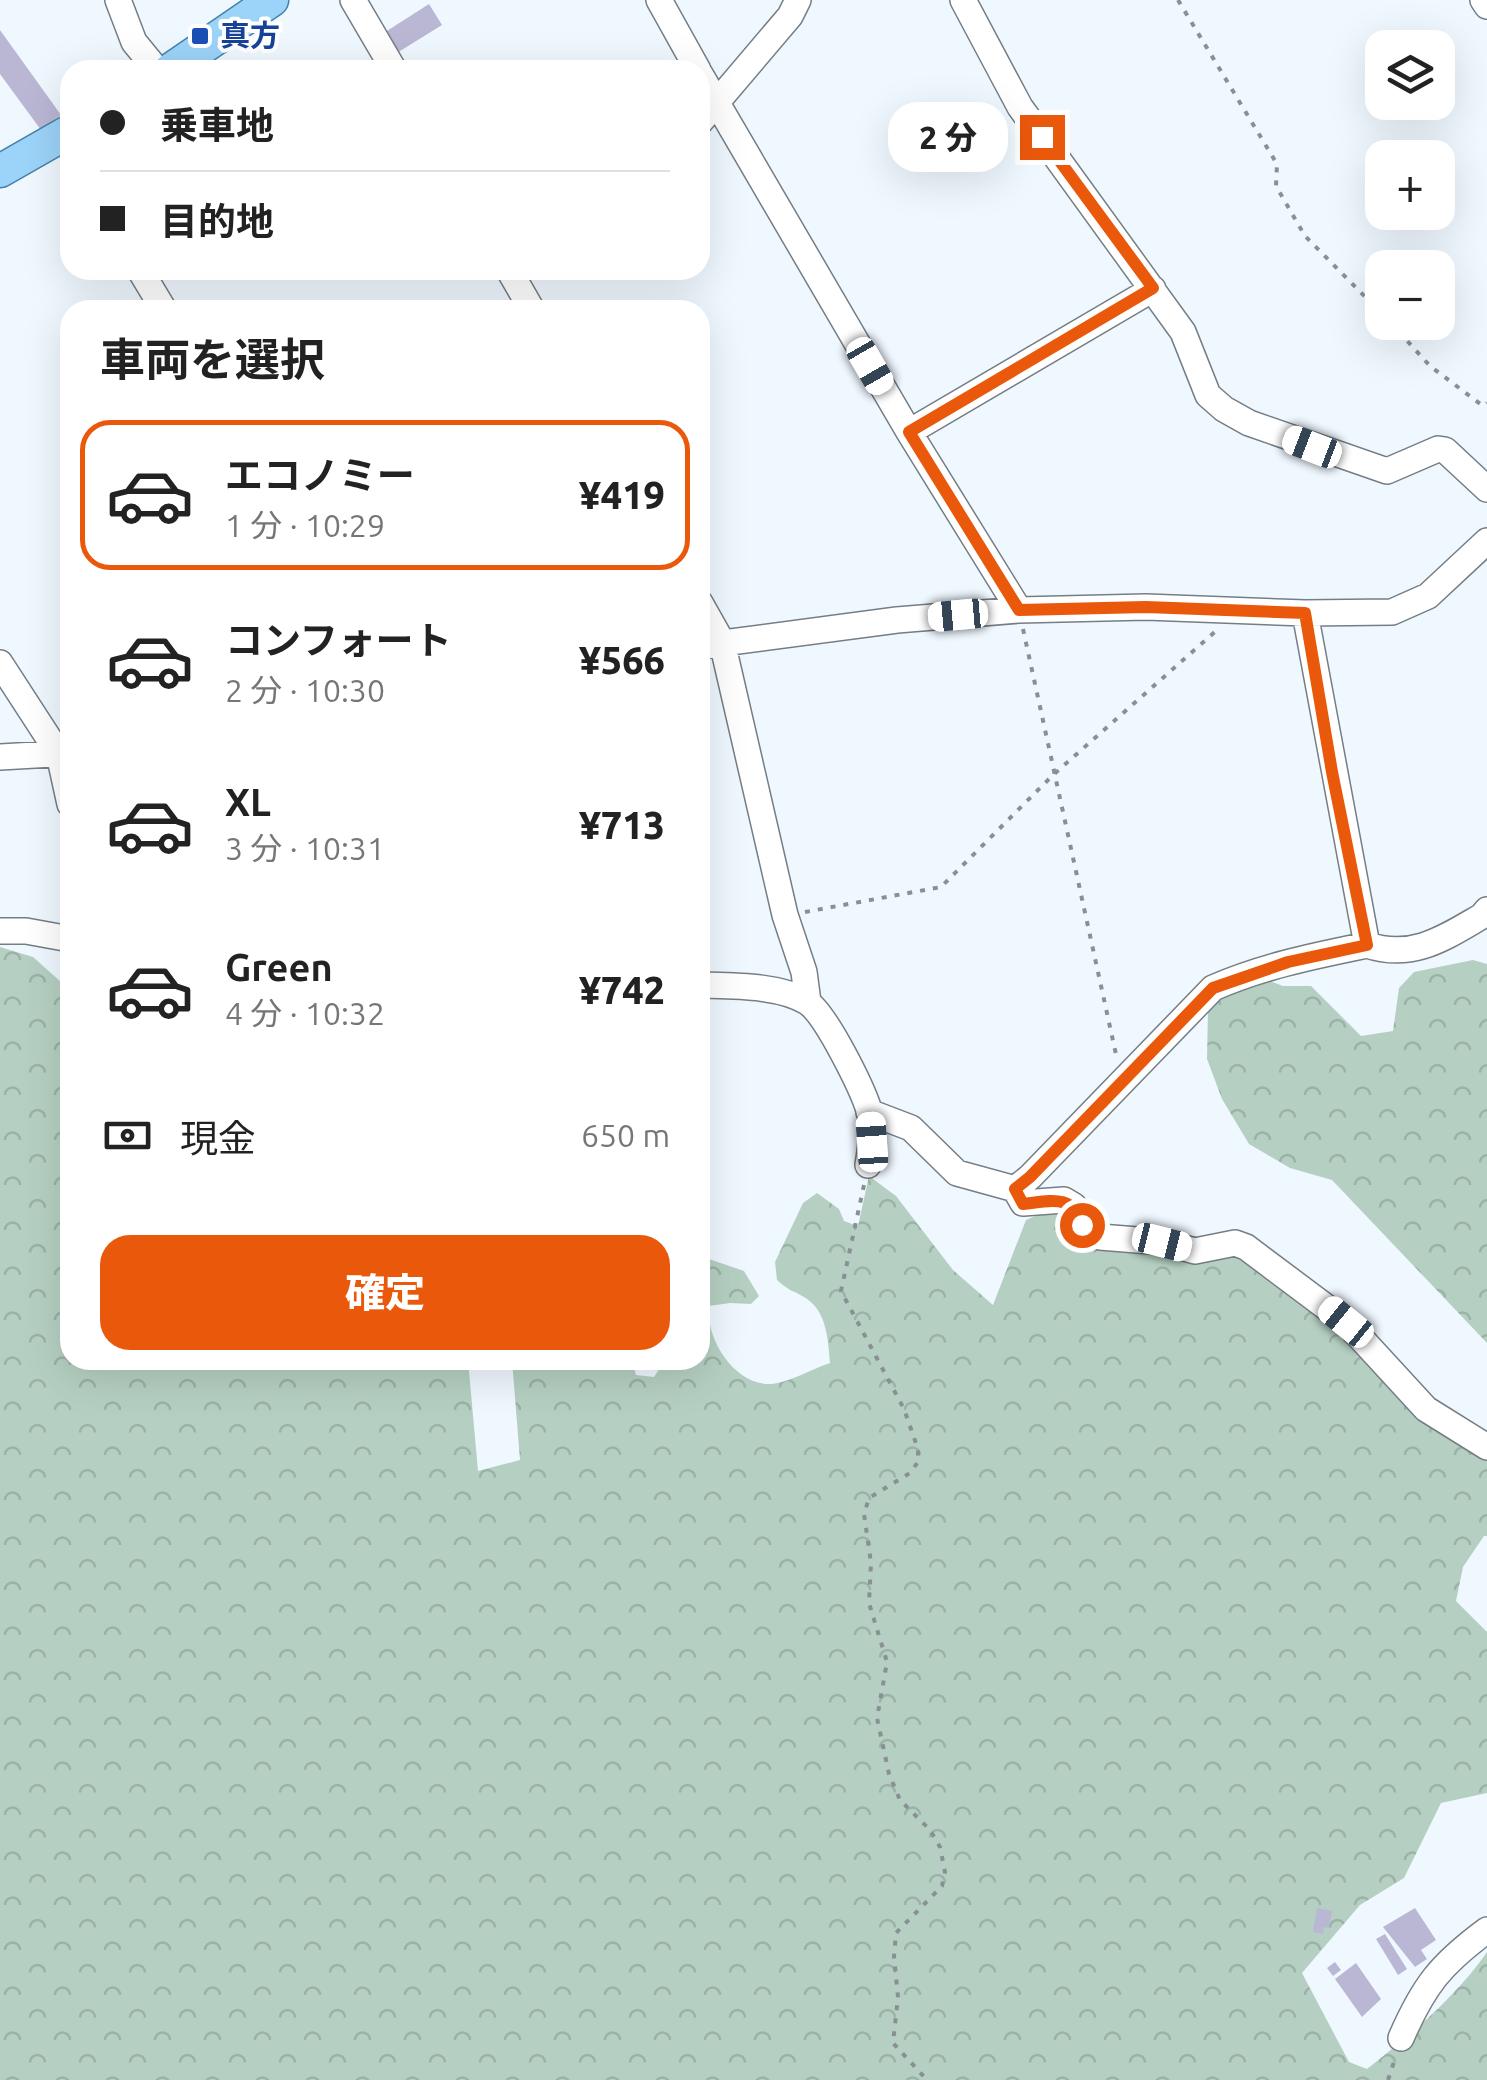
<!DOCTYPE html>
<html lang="ja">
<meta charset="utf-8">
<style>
:root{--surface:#fff;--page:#f6f6f6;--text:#222;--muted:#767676;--line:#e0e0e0;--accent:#ea580c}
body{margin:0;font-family:Ubuntu,"Noto Sans JP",sans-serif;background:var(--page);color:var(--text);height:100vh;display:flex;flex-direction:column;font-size:38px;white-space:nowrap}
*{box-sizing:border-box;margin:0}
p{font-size:32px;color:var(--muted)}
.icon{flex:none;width:55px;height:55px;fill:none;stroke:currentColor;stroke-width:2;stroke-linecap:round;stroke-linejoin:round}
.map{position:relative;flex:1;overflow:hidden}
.sheet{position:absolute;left:60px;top:300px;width:650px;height:1070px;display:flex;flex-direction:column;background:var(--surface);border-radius:30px;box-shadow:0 10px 40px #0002}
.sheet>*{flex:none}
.hud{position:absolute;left:60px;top:60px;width:650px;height:220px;border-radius:30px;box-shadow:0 10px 40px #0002;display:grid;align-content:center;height:220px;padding:0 40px;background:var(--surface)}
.fabs{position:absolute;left:1365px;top:30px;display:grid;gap:20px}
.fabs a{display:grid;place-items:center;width:90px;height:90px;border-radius:20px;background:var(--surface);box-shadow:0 10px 40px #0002;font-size:50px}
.end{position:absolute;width:45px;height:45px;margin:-22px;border:12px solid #ea580c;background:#fff;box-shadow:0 0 0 5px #fff}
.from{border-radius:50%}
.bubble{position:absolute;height:70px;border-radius:30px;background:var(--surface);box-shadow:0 10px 40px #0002;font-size:32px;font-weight:800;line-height:70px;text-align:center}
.car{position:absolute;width:30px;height:60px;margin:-30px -15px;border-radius:12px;box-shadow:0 0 8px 2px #0007;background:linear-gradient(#fff 24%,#345 0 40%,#fff 0 76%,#345 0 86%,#fff 0)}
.hud b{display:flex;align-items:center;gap:35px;height:95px;font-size:38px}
.hud b+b{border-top:2px solid var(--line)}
.hud i{width:25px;height:25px;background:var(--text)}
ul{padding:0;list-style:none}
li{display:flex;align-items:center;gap:30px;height:150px;margin:0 20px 15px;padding:0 20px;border:5px solid transparent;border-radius:30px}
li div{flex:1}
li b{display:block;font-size:38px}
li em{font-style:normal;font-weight:800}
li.on{border-color:var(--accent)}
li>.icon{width:90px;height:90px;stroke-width:1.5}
h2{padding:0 40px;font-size:45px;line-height:120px}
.pay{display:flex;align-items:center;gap:25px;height:110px;padding:0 40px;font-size:38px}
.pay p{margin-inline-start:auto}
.primary-button{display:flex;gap:20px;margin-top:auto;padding:20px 40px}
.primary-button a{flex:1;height:115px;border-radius:30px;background:var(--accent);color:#fff;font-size:40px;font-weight:800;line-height:115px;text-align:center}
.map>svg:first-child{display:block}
.forest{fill:url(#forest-crowns)}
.building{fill:#bab7d5}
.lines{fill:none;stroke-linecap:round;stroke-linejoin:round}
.minor-casing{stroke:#757e85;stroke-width:28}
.major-casing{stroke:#4481aa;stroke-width:35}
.path{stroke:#899095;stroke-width:4;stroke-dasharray:5 8;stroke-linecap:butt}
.minor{stroke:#fff;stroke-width:25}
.major{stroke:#9cd3f8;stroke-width:32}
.route{stroke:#ea580c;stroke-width:12}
.transit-dot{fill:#1a4fb4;stroke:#fff;stroke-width:4}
.labels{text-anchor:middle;stroke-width:8;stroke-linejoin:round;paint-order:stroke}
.transit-label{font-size:30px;font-weight:bold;fill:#164399;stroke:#fff;text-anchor:start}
</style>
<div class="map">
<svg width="1487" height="2080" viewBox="0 0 1487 2080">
<defs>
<pattern id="forest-crowns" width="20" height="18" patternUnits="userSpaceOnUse" patternTransform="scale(2.5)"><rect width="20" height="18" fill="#b5d0c2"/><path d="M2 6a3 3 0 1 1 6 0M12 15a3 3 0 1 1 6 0" fill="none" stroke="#9bb2a6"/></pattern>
</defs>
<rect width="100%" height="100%" fill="#f0f8ff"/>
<path class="forest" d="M 0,947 L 33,957 L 70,990 L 70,1360 L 468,1360 L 478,1471 L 520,1460 L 512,1360 L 632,1360 L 636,1375 L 654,1377 L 665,1360 L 700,1360 L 700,1256 L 744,1271 L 759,1296 L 751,1304 L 730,1303 L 709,1306 C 705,1338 734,1385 770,1384 C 788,1383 812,1369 830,1363 C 828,1340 827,1310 804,1297 C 794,1291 786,1289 777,1280 L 775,1262 L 803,1203 L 817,1193 L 839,1209 L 844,1221 L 858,1226 L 869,1176 L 896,1196 L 953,1270 L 993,1305 L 1026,1220 L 1052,1209 L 1067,1210 L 1078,1231 L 1230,1250 L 1278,1279 L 1420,1411 L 1487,1455 L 1487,1536 L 1484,1536 L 1463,1567 L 1456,1601 L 1487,1632 L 1487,1793 L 1441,1803 L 1404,1878 L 1360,1905 L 1302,1973 L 1349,2062 L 1367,2069 C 1411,2034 1455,1998 1487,1952 L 1487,2080 L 0,2080 Z
M 1473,960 L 1487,964 L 1487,1343 L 1332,1180 L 1290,1168 L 1249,1144 L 1222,1099 L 1207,1059 L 1208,1009 L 1215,991 L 1262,978 L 1283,986 L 1311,986 L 1361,1036 L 1393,1031 L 1399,988 L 1414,972 Z"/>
<path class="building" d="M 429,4 L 442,25 L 392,56 L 379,36 Z
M 0,30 L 61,115 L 41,130 L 0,74 Z
M 1317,1908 L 1332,1911 L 1329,1928 L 1324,1927 L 1323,1934 L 1313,1932 Z
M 1415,1908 L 1436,1940 L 1421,1950 L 1427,1959 L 1415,1967 L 1383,1927 Z
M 1385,1934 L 1407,1969 L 1398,1975 L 1376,1939 Z
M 1335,1962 L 1341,1970 L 1333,1976 L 1327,1968 Z
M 1356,1963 L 1381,1999 L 1362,2017 L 1335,1979 Z"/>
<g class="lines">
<defs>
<path id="minor" d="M 118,0 L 134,42 L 157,70
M 353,0 L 394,70
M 659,0 L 698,70
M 963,0 L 1020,107 L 1183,332 L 1208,395 L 1224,409 L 1249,423 L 1387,471 L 1438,449 L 1445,450 L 1487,489
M 1483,0 L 1487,6
M 700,74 L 909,432 L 1019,610
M 700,122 L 790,16 L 798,0
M 140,270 L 164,310
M 509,270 L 532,310
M 909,432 L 1153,289
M 700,603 L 722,642 L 785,915 L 804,972 L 808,1002
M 700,646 L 897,620 L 1019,610 L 1146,607 L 1305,613 L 1392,612 L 1428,596 L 1487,541
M 0,663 L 59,754 L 70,804
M 0,757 L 70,753
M 0,931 L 26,931 L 70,939
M 1367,945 C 1413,960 1444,938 1482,916 L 1487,910
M 700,985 C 732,986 780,985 807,1002 C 826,1014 862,1088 869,1110 C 874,1127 871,1147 868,1165
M 869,1112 L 911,1128 L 957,1173 L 1015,1189 L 1030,1177 L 1213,988 C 1263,966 1314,956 1367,945 L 1305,613
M 1015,1189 L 1023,1203 L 1064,1200 L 1074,1206 L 1090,1233 L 1100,1237 L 1162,1242 L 1195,1251 L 1235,1243 L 1246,1247 L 1346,1322 L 1426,1409 L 1487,1447
M 1401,2038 C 1424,1985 1441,1964 1487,1930"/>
<path id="major" d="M 170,70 L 272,0
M 0,171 L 70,131"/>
</defs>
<use href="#minor" class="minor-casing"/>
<use href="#major" class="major-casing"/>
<path class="path" d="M 1178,0 L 1277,164 L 1276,186 L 1305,236 L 1382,314
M 1390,322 L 1430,366 L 1483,406 L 1487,403
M 1023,629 L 1117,1059
M 805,912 L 941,887 L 1053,775 L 1217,630
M 864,1185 L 841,1291 L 904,1409 L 918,1449 L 918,1462 L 910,1473 L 869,1498 L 864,1514 L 871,1563 L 869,1603 L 887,1662 L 877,1718 L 889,1774 L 900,1800 L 930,1830 L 940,1847 L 945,1872 L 942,1886 L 896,1933 L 894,1957 L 898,1997 L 893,2043 L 927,2080
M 1388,2080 L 1396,2056"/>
<use href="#minor" class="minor"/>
<use href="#major" class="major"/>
</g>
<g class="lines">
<path class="route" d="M 1042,137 L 1153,288 L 909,432 L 1019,610 L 1146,607 L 1305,613 L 1332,772 L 1367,945 L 1288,962 L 1213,988 L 1030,1177 L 1015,1189 L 1023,1204 C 1050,1201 1073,1193 1082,1225"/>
</g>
<rect class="transit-dot" x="190" y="26" width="20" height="20" rx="5"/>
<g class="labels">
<g class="transit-label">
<text x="220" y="46">真方</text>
</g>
</g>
</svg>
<div class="fabs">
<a><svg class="icon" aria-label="layers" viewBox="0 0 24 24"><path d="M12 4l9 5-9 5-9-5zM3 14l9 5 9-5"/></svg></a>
<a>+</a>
<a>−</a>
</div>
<i class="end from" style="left:1082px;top:1225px"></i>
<i class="end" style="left:1042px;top:137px"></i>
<div class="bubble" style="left:888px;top:102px;width:120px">2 分</div>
<i class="car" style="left:870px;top:366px;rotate:150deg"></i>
<i class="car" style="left:1312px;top:447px;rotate:291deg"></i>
<i class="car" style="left:958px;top:615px;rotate:265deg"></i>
<i class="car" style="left:872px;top:1142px;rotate:356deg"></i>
<i class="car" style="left:1162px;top:1242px;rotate:104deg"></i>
<i class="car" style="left:1346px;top:1322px;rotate:309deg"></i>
<div class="hud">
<b><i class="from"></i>乗車地</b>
<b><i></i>目的地</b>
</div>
<section class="sheet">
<h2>車両を選択</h2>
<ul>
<li class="on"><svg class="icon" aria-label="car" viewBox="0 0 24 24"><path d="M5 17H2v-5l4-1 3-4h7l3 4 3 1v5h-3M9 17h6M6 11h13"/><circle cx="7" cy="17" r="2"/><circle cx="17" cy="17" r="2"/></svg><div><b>エコノミー</b><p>1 分 · 10:29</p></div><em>¥419</em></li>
<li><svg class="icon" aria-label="car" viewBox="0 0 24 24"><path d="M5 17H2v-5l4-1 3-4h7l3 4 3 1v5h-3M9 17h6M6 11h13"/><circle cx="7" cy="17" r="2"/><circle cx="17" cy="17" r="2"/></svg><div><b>コンフォート</b><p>2 分 · 10:30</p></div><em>¥566</em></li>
<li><svg class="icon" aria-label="car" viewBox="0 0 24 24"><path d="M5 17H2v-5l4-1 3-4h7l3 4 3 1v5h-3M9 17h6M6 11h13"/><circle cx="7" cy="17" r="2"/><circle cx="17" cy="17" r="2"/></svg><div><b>XL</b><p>3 分 · 10:31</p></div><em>¥713</em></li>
<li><svg class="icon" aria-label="car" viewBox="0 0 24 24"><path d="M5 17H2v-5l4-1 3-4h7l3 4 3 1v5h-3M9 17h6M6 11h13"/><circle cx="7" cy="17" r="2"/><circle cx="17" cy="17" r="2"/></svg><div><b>Green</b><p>4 分 · 10:32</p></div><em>¥742</em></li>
</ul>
<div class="pay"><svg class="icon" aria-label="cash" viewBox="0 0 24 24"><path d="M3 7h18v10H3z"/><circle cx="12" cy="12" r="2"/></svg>現金<p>650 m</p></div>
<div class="primary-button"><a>確定</a></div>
</section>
</div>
